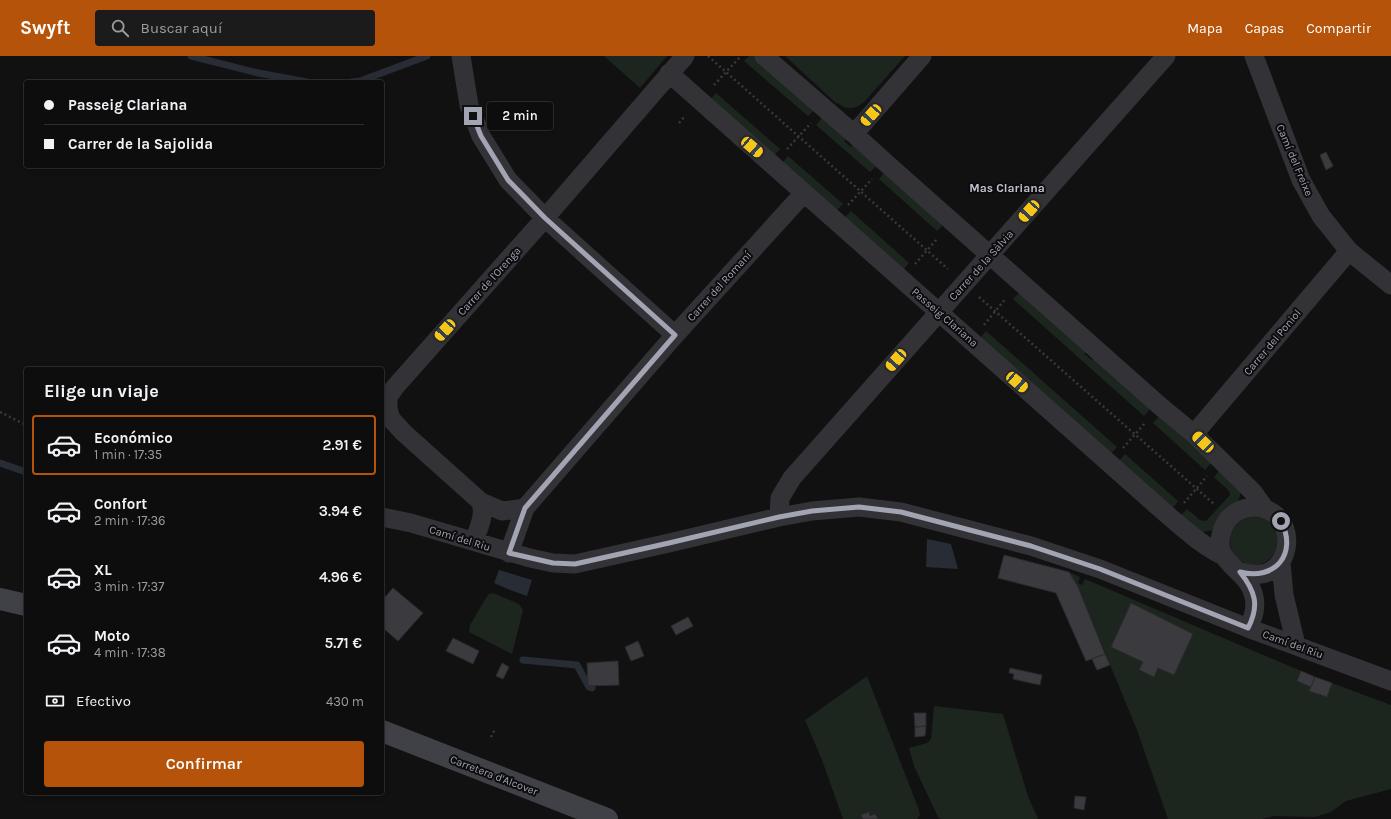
<!DOCTYPE html>
<html lang="es">
<meta charset="utf-8">
<style>
:root{--surface:#0d0d0e;--page:#1b1b1c;--text:#f1f3f6;--muted:#9a9c9e;--line:#2d2d2e;--accent:#b45309}
body{margin:0;font-family:Karla,sans-serif;background:var(--page);color:var(--text);height:100vh;display:flex;flex-direction:column;font-size:15px;white-space:nowrap}
*{box-sizing:border-box;margin:0}
p{font-size:13px;color:var(--muted)}
.icon{flex:none;width:22px;height:22px;fill:none;stroke:currentColor;stroke-width:2;stroke-linecap:round;stroke-linejoin:round}
.map{position:relative;flex:1;overflow:hidden}
.sheet{position:absolute;left:24px;top:311px;width:360px;height:428px;display:flex;flex-direction:column;background:var(--surface);border-radius:4px;box-shadow:0 2px 6px #0003,0 0 0 1px var(--line)}
.sheet>*{flex:none}
.hud{position:absolute;left:24px;top:24px;width:360px;height:88px;border-radius:4px;box-shadow:0 2px 6px #0003,0 0 0 1px var(--line);display:grid;align-content:center;height:88px;padding:0 20px;background:var(--surface)}
.end{position:absolute;width:18px;height:18px;margin:-9px;border:5px solid #a2a3b3;background:#111;box-shadow:0 0 0 2px #111}
.from{border-radius:50%}
.bubble{position:absolute;height:28px;border-radius:4px;background:var(--surface);box-shadow:0 2px 6px #0003,0 0 0 1px var(--line);font-size:13px;font-weight:600;line-height:28px;text-align:center}
.car{position:absolute;width:12px;height:24px;margin:-12px -6px;border-radius:5px;box-shadow:0 0 3px 1px #0007;background:linear-gradient(#f5c518 24%,#345 0 40%,#f5c518 0 76%,#345 0 86%,#f5c518 0)}
.hud b{display:flex;align-items:center;gap:14px;height:38px;font-size:15px}
.hud b+b{border-top:1px solid var(--line)}
.hud i{width:10px;height:10px;background:var(--text)}
ul{padding:0;list-style:none}
li{display:flex;align-items:center;gap:12px;height:60px;margin:0 8px 6px;padding:0 12px;border:2px solid transparent;border-radius:4px}
li div{flex:1}
li b{display:block;font-size:15px}
li em{font-style:normal;font-weight:600}
li.current{border-color:var(--accent)}
li>.icon{width:36px;height:36px;stroke-width:1.5}
h2{padding:0 20px;font-size:18px;line-height:48px}
.pay{display:flex;align-items:center;gap:10px;height:44px;padding:0 20px;font-size:15px}
.pay p{margin-inline-start:auto}
.action{display:flex;gap:8px;margin-top:auto;padding:8px 20px}
.action a{flex:1;height:46px;border-radius:4px;background:var(--accent);color:#fff;font-size:16px;font-weight:600;line-height:46px;text-align:center}
header{display:flex;align-items:center;gap:24px;box-sizing:border-box;height:56px;padding:0 20px;background:var(--accent);color:#fff}
header strong{font-size:19px}
nav{display:flex;gap:22px;margin-inline-start:auto;font-size:14px}
.search{width:280px;height:36px;background:var(--page);display:flex;align-items:center;gap:10px;box-sizing:border-box;padding:0 14px;border-radius:4px;color:var(--muted);font-size:15px}
.map>svg:first-child{display:block}
.green{fill:#1d251f;fill-rule:evenodd}
.water{fill:#272c35}
.lines{fill:none;stroke-linecap:round;stroke-linejoin:round}
.stream{stroke:#272c35;stroke-width:7}
.building{fill:#3b3b3f;stroke:#2b2b2e}
.path{stroke:#38383e;stroke-width:2.5;stroke-dasharray:2 3;stroke-linecap:butt}
.street{stroke:#323237;stroke-width:19}
.secondary{stroke:#404047;stroke-width:22}
.route{stroke:#a2a3b3;stroke-width:5}
.labels{text-anchor:middle;stroke-width:4;stroke-linejoin:round;paint-order:stroke}
.street-label{font-size:11px;fill:#a2a3b3;stroke:#0c0c0d}
.neighbourhood-label{font-size:12px;font-weight:bold;fill:#c3c3cf;stroke:#0c0c0d}
</style>
<header>
<strong>Swyft</strong>
<div class="search"><svg class="icon" aria-label="search" viewBox="0 0 24 24"><circle cx="10" cy="10" r="6"/><path d="M15 15l6 6"/></svg>Buscar aquí</div>
<nav><a>Mapa</a><a>Capas</a><a>Compartir</a></nav>
</header>
<div class="map">
<svg width="1391" height="763" viewBox="0 0 1391 763">
<rect width="100%" height="100%" fill="#111112"/>
<path class="green" d="M 604,0 L 667,0 L 640,32 Z
M 749,0 L 754,0 L 815,53 L 808,60 L 744,5 Z
M 785,0 L 905,0 L 865,45 C 857,53 846,55 838,47 L 837,48 Z
M 716,37 L 780,93 L 774,100 L 710,44 Z
M 823,61 L 846,82 L 844,85 L 851,91 L 854,88 L 877,109 L 870,116 L 816,69 Z
M 788,100 L 843,148 L 836,155 L 782,108 Z
M 885,116 L 944,168 L 937,175 L 879,123 Z
M 851,155 L 909,207 L 903,214 L 844,162 Z
M 1020,236 L 1087,295 L 1084,298 L 1092,304 L 1094,301 L 1151,352 L 1144,360 L 1013,243 Z
M 986,275 L 1117,391 L 1110,399 L 980,282 Z
M 1160,359 L 1212,406 L 1205,414 L 1153,367 Z
M 1125,398 L 1178,445 L 1172,453 L 1118,406 Z
M 1221,413 L 1240,433 L 1240,440 L 1237,447 L 1213,474 L 1204,476 L 1198,475 L 1180,460 L 1187,453 L 1200,464 L 1206,465 L 1230,439 L 1229,435 L 1214,421 Z
M1230 485a24 24 0 1 1 48 0a24 24 0 1 1-48 0Z
M 1069,516 L 1080,521 L 1078,527 L 1082,529 L 1085,523 L 1301,615 L 1311,630 L 1309,635 L 1326,641 L 1332,627 L 1391,649 L 1391,733 L 1346,745 L 1331,756 L 1315,761 L 1274,760 L 1262,763 L 1168,763 L 1137,674 L 1078,531 ZM 1131,547 L 1193,578 L 1174,619 L 1158,612 L 1154,621 L 1139,615 L 1143,606 L 1111,591 Z
M 493,537 L 519,548 L 523,554 L 512,598 L 469,576 L 470,569 L 486,542 L 489,538 Z
M 867,620 L 919,754 L 920,759 L 917,763 L 878,763 L 875,758 L 870,760 L 861,759 L 863,763 L 843,763 L 822,704 L 805,664 Z
M 934,650 L 1003,658 L 1028,740 L 1038,763 L 941,763 L 938,761 L 914,710 L 909,692 L 927,687 L 931,683 Z"/>
<path class="water" d="M 927,483 L 951,488 L 958,513 L 926,511 Z
M 499,514 L 532,524 L 527,540 L 510,534 L 494,527 Z"/>
<g class="lines">
<path class="stream" d="M 191,0 L 258,17 L 307,26
M 352,26 L 360,25 L 427,0
M 0,407 L 26,416
M 523,604 L 577,609 L 589,631 L 592,632"/>
</g>
<path class="building" d="M 1326,96 L 1333,110 L 1326,114 L 1320,99 Z
M 1004,499 L 1069,516 L 1078,531 L 1105,598 L 1086,605 L 1056,537 L 998,522 Z
M 393,532 L 423,557 L 398,585 L 382,571 L 382,538 L 385,541 Z
M 1131,547 L 1193,578 L 1174,619 L 1158,612 L 1154,621 L 1139,614 L 1143,606 L 1111,591 Z
M 688,561 L 693,570 L 676,579 L 671,570 Z
M 453,582 L 479,595 L 473,608 L 446,595 Z
M 638,585 L 644,600 L 631,605 L 625,591 Z
M 1105,598 L 1110,609 L 1097,614 L 1092,603 Z
M 618,605 L 619,629 L 588,630 L 587,607 Z
M 502,607 L 509,611 L 503,623 L 496,620 Z
M 1010,612 L 1042,619 L 1040,629 L 1013,623 L 1014,618 L 1009,617 Z
M 1301,615 L 1315,621 L 1311,631 L 1297,625 Z
M 1315,621 L 1332,627 L 1327,641 L 1309,635 Z
M 926,657 L 926,670 L 915,671 L 914,657 Z
M 926,670 L 925,680 L 915,681 L 915,671 Z
M 1075,740 L 1086,741 L 1084,754 L 1074,752 Z
M 869,756 L 870,760 L 875,758 L 878,763 L 863,763 L 861,759 Z"/>
<g class="lines">
<path class="path" d="M 708,0 L 948,213
M 714,29 L 741,0
M 679,67 L 685,60
M 787,93 L 811,67
M 848,149 L 872,123
M 915,208 L 938,182
M 979,241 L 1214,448
M 984,269 L 1006,242
M 0,356 L 26,369
M 1123,392 L 1146,366
M 1184,447 L 1207,420
M 491,681 L 495,673"/>
<path class="street" d="M 461,0 L 469,49 L 481,80 L 508,124 L 545,162 L 675,279
M 764,0 L 854,78 L 886,107 L 1160,350 L 1194,378 L 1253,436 L 1265,453
M 1254,0 L 1301,124 L 1321,160 L 1349,195 L 1391,229
M 669,17 L 1171,462 C 1188,476 1204,491 1224,500
M 854,78 L 922,0
M 1194,378 L 1349,195
M 525,452 L 502,455 L 481,446 L 404,377 L 391,363 L 388,353 L 388,341 L 395,331 L 545,162 L 685,0
M 382,461 L 411,467 L 530,502 L 553,507 L 575,508 L 669,487 L 779,461 L 812,455 L 859,451 L 901,456 L 1031,490 L 1100,513 L 1248,572 L 1391,625
M 779,461 L 780,442 L 792,422 L 1166,0
M 474,485 C 479,471 485,460 481,446
M 509,497 L 525,452 L 675,279 L 804,137
M 1281,506 L 1284,539 L 1296,589
M 1240,516 C 1247,518 1253,519 1261,518 C 1289,514 1296,473 1273,457 C 1265,452 1256,450 1247,452 C 1237,454 1228,461 1224,470 C 1208,507 1245,510 1253,537 C 1257,549 1254,561 1248,572"/>
<path class="secondary" d="M 0,543 L 26,549
M 382,675 L 607,763"/>
</g>
<g class="lines">
<path class="route" d="M 473,60 L 481,80 L 508,124 L 545,162 L 675,279 L 525,452 L 509,497 L 553,507 L 575,508 L 669,487 L 779,461 L 812,455 L 859,451 L 901,456 L 1031,490 L 1100,513 L 1248,572 C 1260,549 1255,535 1240,516 C 1275,525 1298,498 1281,465"/>
</g>
<g class="labels">
<g class="street-label">
<text transform="translate(1295 104) rotate(67)" y="4">Camí del Freixe</text>
<text transform="translate(981 209) rotate(-48)" y="4">Carrer de la Sàlvia</text>
<text transform="translate(489 225) rotate(-48)" y="4">Carrer de l'Orenga</text>
<text transform="translate(719 230) rotate(-48)" y="4">Carrer del Romaní</text>
<text transform="translate(945 261) rotate(41)" y="4">Passeig Clariana</text>
<text transform="translate(1272 286) rotate(-50)" y="4">Carrer del Poniol</text>
<text transform="translate(460 482) rotate(17)" y="4">Camí del Riu</text>
<text transform="translate(1293 588) rotate(20)" y="4">Camí del Riu</text>
<text transform="translate(494 719) rotate(21)" y="4">Carretera d'Alcover</text>
</g>
<g class="neighbourhood-label">
<text x="1007" y="136">Mas Clariana</text>
</g>
</g>
</svg>
<i class="end from" style="left:1281px;top:465px"></i>
<i class="end" style="left:473px;top:60px"></i>
<div class="bubble" style="left:487px;top:46px;width:66px">2 min</div>
<i class="car" style="left:871px;top:59px;rotate:222deg"></i>
<i class="car" style="left:752px;top:91px;rotate:131deg"></i>
<i class="car" style="left:1029px;top:155px;rotate:222deg"></i>
<i class="car" style="left:445px;top:274px;rotate:222deg"></i>
<i class="car" style="left:896px;top:304px;rotate:221deg"></i>
<i class="car" style="left:1017px;top:326px;rotate:131deg"></i>
<i class="car" style="left:1203px;top:386px;rotate:314deg"></i>
<div class="hud">
<b><i class="from"></i>Passeig Clariana</b>
<b><i></i>Carrer de la Sajolida</b>
</div>
<section class="sheet">
<h2>Elige un viaje</h2>
<ul>
<li class="current"><svg class="icon" aria-label="car" viewBox="0 0 24 24"><path d="M5 17H2v-5l4-1 3-4h7l3 4 3 1v5h-3M9 17h6M6 11h13"/><circle cx="7" cy="17" r="2"/><circle cx="17" cy="17" r="2"/></svg><div><b>Económico</b><p>1 min · 17:35</p></div><em>2.91 €</em></li>
<li><svg class="icon" aria-label="car" viewBox="0 0 24 24"><path d="M5 17H2v-5l4-1 3-4h7l3 4 3 1v5h-3M9 17h6M6 11h13"/><circle cx="7" cy="17" r="2"/><circle cx="17" cy="17" r="2"/></svg><div><b>Confort</b><p>2 min · 17:36</p></div><em>3.94 €</em></li>
<li><svg class="icon" aria-label="car" viewBox="0 0 24 24"><path d="M5 17H2v-5l4-1 3-4h7l3 4 3 1v5h-3M9 17h6M6 11h13"/><circle cx="7" cy="17" r="2"/><circle cx="17" cy="17" r="2"/></svg><div><b>XL</b><p>3 min · 17:37</p></div><em>4.96 €</em></li>
<li><svg class="icon" aria-label="car" viewBox="0 0 24 24"><path d="M5 17H2v-5l4-1 3-4h7l3 4 3 1v5h-3M9 17h6M6 11h13"/><circle cx="7" cy="17" r="2"/><circle cx="17" cy="17" r="2"/></svg><div><b>Moto</b><p>4 min · 17:38</p></div><em>5.71 €</em></li>
</ul>
<div class="pay"><svg class="icon" aria-label="cash" viewBox="0 0 24 24"><path d="M3 7h18v10H3z"/><circle cx="12" cy="12" r="2"/></svg>Efectivo<p>430 m</p></div>
<div class="action"><a>Confirmar</a></div>
</section>
</div>
